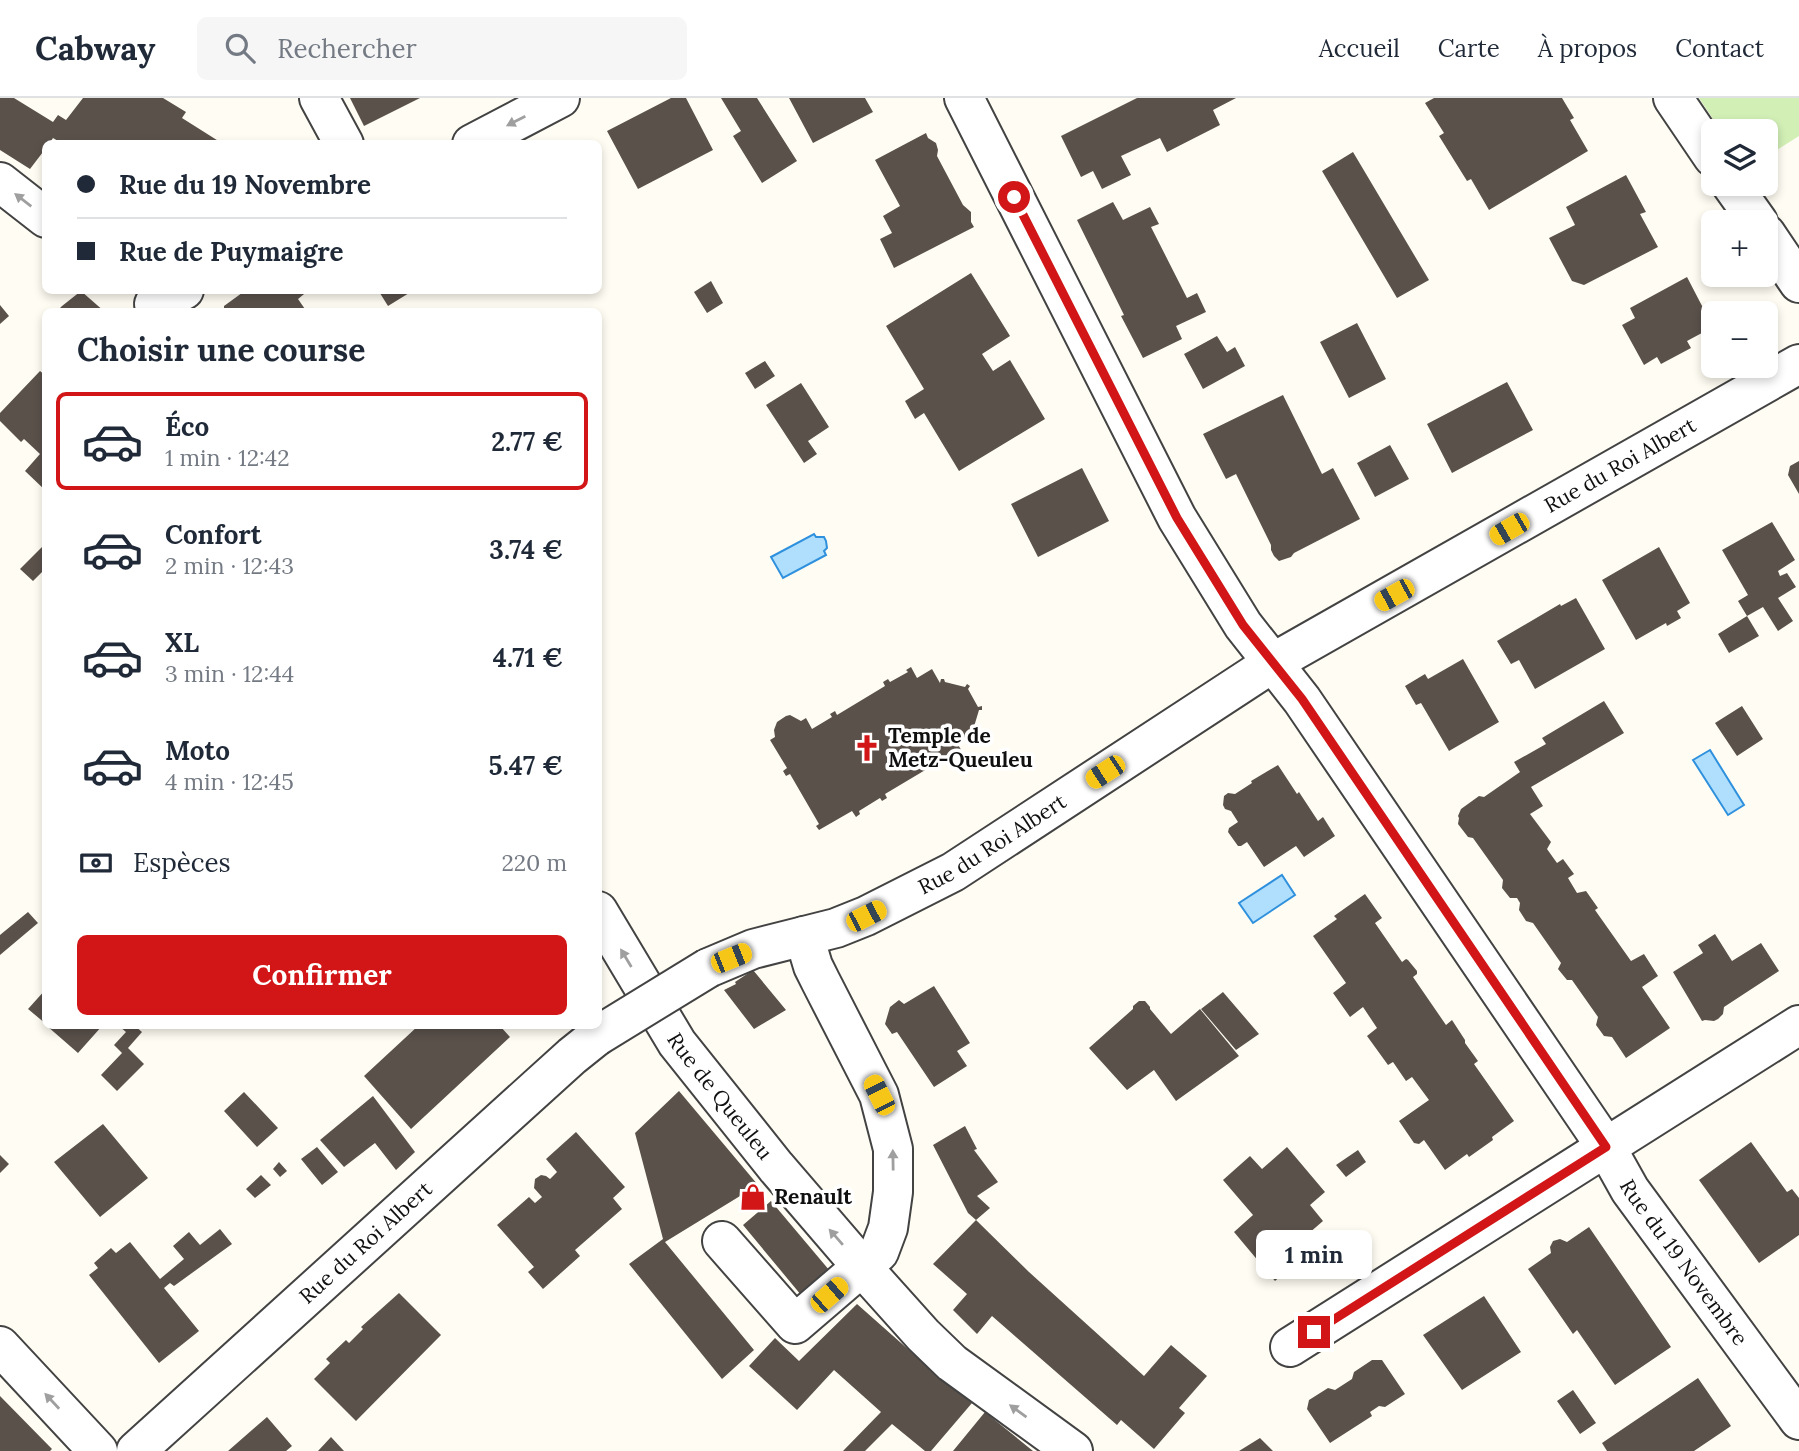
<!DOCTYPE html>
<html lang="fr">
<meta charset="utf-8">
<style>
:root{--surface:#fff;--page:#f6f6f7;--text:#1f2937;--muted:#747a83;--line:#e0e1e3;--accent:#d21618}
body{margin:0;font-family:Lora,serif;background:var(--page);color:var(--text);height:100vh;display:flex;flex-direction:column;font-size:26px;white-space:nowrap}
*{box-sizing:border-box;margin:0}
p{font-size:23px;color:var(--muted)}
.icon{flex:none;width:38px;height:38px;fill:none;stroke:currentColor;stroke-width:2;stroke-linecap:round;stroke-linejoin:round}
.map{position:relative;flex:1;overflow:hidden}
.side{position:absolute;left:42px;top:210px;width:560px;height:721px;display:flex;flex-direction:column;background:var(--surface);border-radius:10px;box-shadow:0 4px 10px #0003}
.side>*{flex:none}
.guide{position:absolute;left:42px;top:42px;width:560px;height:154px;border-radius:10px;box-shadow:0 4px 10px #0003;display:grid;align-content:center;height:154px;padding:0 35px;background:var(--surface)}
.tools{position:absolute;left:1701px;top:21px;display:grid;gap:14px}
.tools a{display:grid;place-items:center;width:77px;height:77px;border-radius:10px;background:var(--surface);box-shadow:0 4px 10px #0003;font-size:35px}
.end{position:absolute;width:32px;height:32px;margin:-16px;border:9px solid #d21618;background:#fff;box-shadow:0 0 0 4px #fff}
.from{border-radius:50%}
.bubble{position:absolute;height:49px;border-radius:10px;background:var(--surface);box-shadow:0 4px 10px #0003;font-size:23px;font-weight:700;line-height:49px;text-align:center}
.car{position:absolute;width:21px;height:42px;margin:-21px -10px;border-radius:9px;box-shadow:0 0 5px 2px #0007;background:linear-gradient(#f5c518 24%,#345 0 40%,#f5c518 0 76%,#345 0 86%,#f5c518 0)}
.guide b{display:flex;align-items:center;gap:24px;height:66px;font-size:26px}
.guide b+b{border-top:2px solid var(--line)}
.guide i{width:18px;height:18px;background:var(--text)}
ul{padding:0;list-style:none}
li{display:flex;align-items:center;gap:21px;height:98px;margin:0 14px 10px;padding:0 21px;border:4px solid transparent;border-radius:10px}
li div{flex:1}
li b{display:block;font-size:26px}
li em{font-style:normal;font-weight:700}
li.current{border-color:var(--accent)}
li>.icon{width:63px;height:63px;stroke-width:1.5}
h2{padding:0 35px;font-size:32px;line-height:84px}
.pay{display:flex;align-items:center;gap:18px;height:77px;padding:0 35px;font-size:26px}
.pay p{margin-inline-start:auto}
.button{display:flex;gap:14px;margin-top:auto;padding:14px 35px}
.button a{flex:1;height:80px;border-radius:10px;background:var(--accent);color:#fff;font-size:28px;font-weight:700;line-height:80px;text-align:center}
header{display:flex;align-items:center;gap:42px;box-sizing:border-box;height:98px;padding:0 35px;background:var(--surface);border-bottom:2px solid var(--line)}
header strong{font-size:33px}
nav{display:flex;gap:38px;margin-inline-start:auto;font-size:24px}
.search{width:490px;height:63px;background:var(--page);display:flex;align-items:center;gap:18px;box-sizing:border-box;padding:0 24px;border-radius:10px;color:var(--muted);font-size:26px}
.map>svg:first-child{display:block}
.green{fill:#d2efb6}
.water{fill:#b0defd;stroke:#2f91dd;stroke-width:2}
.building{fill:#5a514b}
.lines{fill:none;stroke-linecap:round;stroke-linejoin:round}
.minor-casing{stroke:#434343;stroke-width:42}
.minor{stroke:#fff;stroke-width:38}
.minor-bridge-casing{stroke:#434343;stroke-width:42;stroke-linecap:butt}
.minor-bridge{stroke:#fff;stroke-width:38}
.oneway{fill:#9f9f9f}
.route{stroke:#d21618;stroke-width:9}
.labels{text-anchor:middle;stroke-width:7;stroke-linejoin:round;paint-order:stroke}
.street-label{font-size:21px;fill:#101010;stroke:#fff}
.poi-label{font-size:21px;font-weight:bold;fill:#101010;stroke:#fff;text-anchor:start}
</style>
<header>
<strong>Cabway</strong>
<div class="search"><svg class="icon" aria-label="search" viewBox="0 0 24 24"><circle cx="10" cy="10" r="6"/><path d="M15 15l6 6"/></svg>Rechercher</div>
<nav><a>Accueil</a><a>Carte</a><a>À propos</a><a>Contact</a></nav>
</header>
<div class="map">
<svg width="1799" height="1353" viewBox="0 0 1799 1353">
<rect width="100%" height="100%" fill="#fffdf3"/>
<path class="green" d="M 1699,0 L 1799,0 L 1799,38 L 1766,59 L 1766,33 L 1721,33 Z"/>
<path class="water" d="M 814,436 L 816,439 L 824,439 L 826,443 L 827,450 L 824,453 L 826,457 L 783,480 L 771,459 Z
M 1710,652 L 1744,707 L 1728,717 L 1693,662 Z
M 1282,777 L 1295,797 L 1253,825 L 1239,805 Z"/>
<path class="building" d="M 0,0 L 14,0 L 53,24 L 58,17 L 66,22 L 83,0 L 163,0 L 186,14 L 182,20 L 220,44 L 218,46 L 63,46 L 53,40 L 49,46 L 46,46 L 46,50 L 30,71 L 0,52 Z
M 350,0 L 420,0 L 364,28 Z
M 671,0 L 686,0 L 713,52 L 638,91 L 607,33 Z
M 721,0 L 757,0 L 797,63 L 762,85 L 733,38 L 741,33 Z
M 789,0 L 865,0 L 873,14 L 813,45 Z
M 1137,0 L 1236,0 L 1213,12 L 1220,27 L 1167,54 L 1160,40 L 1121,58 L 1131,77 L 1102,91 L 1093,73 L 1081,79 L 1061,38 Z
M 1434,0 L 1562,0 L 1574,20 L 1570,22 L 1588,53 L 1489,112 L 1471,81 L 1467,83 L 1439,38 L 1444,35 L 1425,5 Z
M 926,35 L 928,40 L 936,45 L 938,52 L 937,58 L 963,107 L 971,114 L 971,124 L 974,129 L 894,170 L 880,141 L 892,135 L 883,118 L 900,108 L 875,62 Z
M 1353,54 L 1429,182 L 1397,200 L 1322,73 Z
M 1626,77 L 1646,114 L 1640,116 L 1658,149 L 1584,187 L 1572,183 L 1549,140 L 1575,127 L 1566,109 Z
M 1113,104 L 1123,122 L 1150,109 L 1159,126 L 1151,129 L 1187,200 L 1197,195 L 1206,214 L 1176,228 L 1182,241 L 1143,260 L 1121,218 L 1124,217 L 1077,122 Z
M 971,175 L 1010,238 L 982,256 L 993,273 L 1010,262 L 1045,321 L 959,373 L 924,315 L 915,321 L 905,303 L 924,291 L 886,228 Z
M 1687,179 L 1713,229 L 1687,243 L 1691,250 L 1661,266 L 1657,259 L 1644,267 L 1622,227 L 1635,220 L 1630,210 Z
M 711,183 L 723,205 L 707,215 L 694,194 Z
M 246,192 L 309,192 L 298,201 L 307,214 L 224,214 L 224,208 Z
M 378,192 L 414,192 L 388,208 Z
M 81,193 L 105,214 L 56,214 L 62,208 Z
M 0,207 L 9,218 L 0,226 Z
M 1357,225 L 1386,281 L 1349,300 L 1320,244 Z
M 1217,238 L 1227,254 L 1235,249 L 1245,268 L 1203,291 L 1184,256 Z
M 765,263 L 775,278 L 755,291 L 745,275 Z
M 40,273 L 46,278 L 46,393 L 25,373 L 40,356 L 24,341 L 21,344 L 0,323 L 0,315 Z
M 1507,284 L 1533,332 L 1452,375 L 1427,326 Z
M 801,285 L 829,329 L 808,343 L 817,356 L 804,365 L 766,307 Z
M 1283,297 L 1322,376 L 1333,370 L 1360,421 L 1294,455 L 1291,459 L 1279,463 L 1274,458 L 1271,452 L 1271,447 L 1236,376 L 1226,381 L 1203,336 Z
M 1390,347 L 1409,381 L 1375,399 L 1357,365 Z
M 1799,363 L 1799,396 L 1788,377 L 1790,368 Z
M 1082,370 L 1109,423 L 1038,459 L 1011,406 Z
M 1772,424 L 1795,462 L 1778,473 L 1780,478 L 1787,475 L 1796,489 L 1778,500 L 1793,523 L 1778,533 L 1763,509 L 1747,518 L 1738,503 L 1748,497 L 1722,452 Z
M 46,445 L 46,470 L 33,483 L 20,471 Z
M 1659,449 L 1690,505 L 1677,513 L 1681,520 L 1667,528 L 1666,525 L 1636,542 L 1602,482 Z
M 1576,500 L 1605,551 L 1535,591 L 1519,562 L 1511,566 L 1497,543 L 1560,506 L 1561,508 Z
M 1747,518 L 1759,538 L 1729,555 L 1718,536 Z
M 1463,561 L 1499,624 L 1449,653 L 1421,605 L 1416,607 L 1405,588 L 1425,576 L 1428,581 Z
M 911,569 L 917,580 L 932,571 L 940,585 L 941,581 L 944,581 L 945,584 L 965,589 L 967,586 L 970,588 L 968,591 L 978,609 L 982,608 L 982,612 L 979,612 L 973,632 L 977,635 L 974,637 L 971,635 L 957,645 L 963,655 L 957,657 L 956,655 L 938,665 L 940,668 L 935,671 L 932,668 L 885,696 L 887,700 L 882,703 L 880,700 L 859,713 L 860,716 L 856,719 L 852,713 L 819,732 L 816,728 L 819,726 L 790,676 L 786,678 L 783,673 L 787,670 L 770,642 L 775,639 L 774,632 L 777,624 L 786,618 L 790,617 L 801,623 L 806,620 L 812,631 L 832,619 L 830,616 L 835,613 L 837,617 L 885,588 L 883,584 L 888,581 L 890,584 L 908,574 L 906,572 Z
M 1604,603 L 1624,635 L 1531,689 L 1543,708 L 1530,716 L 1551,744 L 1547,751 L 1557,765 L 1563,761 L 1574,776 L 1568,780 L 1577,795 L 1586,793 L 1598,810 L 1595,812 L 1631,863 L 1644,856 L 1658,878 L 1642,889 L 1670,930 L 1626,960 L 1612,939 L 1604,938 L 1596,927 L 1598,919 L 1572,882 L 1567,882 L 1558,871 L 1561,865 L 1533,825 L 1526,823 L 1519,812 L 1520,805 L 1517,800 L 1510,800 L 1502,790 L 1503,782 L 1473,740 L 1468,739 L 1458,726 L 1459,720 L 1458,718 L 1461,711 L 1479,698 L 1484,699 L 1520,674 L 1514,664 L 1546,646 L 1542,640 Z
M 1742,608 L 1763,641 L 1737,658 L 1715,625 Z
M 1278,667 L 1297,696 L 1299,694 L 1318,723 L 1323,719 L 1335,738 L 1304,759 L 1296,748 L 1264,769 L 1247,744 L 1241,748 L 1238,748 L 1228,734 L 1229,730 L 1238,724 L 1231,713 L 1225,711 L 1223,707 L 1224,698 L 1228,695 L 1235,696 L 1252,685 L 1251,683 Z
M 1365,796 L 1382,820 L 1375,825 L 1402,864 L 1406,861 L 1408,862 L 1417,873 L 1417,876 L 1413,879 L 1446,927 L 1452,922 L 1465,942 L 1465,945 L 1478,963 L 1474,966 L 1514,1023 L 1492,1039 L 1493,1042 L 1469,1059 L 1467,1056 L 1445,1072 L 1424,1042 L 1419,1046 L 1414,1045 L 1399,1023 L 1429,1002 L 1412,979 L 1406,983 L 1393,964 L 1388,967 L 1367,938 L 1377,930 L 1363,909 L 1350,919 L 1333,895 L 1346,885 L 1313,838 L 1337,821 L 1334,818 Z
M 28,814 L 38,825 L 0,857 L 0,837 Z
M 1715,836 L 1732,863 L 1761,845 L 1779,873 L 1724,909 L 1723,916 L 1718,921 L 1714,923 L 1705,922 L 1702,923 L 1673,874 L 1703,855 L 1698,847 Z
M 753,872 L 786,912 L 754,931 L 724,892 L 736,886 L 735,884 Z
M 934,888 L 970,945 L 957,953 L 967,968 L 934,989 L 897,934 L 892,936 L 885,926 L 890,909 L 899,902 L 904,906 Z
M 46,891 L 46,926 L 28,911 Z
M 1223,894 L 1259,936 L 1236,952 L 1201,911 Z
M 1139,903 L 1145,903 L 1150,909 L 1150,911 L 1171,936 L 1200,911 L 1239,958 L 1176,1003 L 1154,972 L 1127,992 L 1089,950 L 1133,911 L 1133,908 Z
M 47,928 L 102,928 L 78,955 Z
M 119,928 L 135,928 L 142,934 L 128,950 L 144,966 L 117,993 L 101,977 L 122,955 L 114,947 L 126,934 Z
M 418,928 L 500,928 L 510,939 L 411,1031 L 364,978 Z
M 679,993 L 758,1087 L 665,1144 L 754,1252 L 722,1281 L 629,1166 L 663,1141 L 635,1035 Z
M 244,994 L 278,1030 L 257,1049 L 224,1013 Z
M 373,998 L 415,1054 L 396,1072 L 375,1045 L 344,1069 L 320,1042 Z
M 103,1026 L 148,1080 L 100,1119 L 54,1064 Z
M 965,1028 L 977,1051 L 974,1052 L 998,1084 L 977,1098 L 990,1110 L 976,1122 L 968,1115 L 933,1047 Z
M 576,1034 L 625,1089 L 613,1100 L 622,1111 L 575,1152 L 580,1158 L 543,1191 L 528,1174 L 534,1169 L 497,1127 L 529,1099 L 535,1105 L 542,1099 L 534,1090 L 535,1081 L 541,1077 L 546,1078 L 550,1081 L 557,1074 L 546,1061 Z
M 1751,1044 L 1787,1094 L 1792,1091 L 1799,1100 L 1799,1137 L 1759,1165 L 1699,1082 Z
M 317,1049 L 338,1074 L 322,1087 L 301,1061 Z
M 1287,1049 L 1325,1094 L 1310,1107 L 1323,1123 L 1308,1136 L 1315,1144 L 1313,1145 L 1307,1140 L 1294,1152 L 1301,1160 L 1275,1183 L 1234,1134 L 1253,1117 L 1223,1082 L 1250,1058 L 1262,1071 Z
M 1358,1052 L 1366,1064 L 1346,1079 L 1336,1067 Z
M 0,1057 L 9,1066 L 0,1075 Z
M 279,1064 L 287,1073 L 280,1079 L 273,1071 Z
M 261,1077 L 271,1087 L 255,1100 L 246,1091 Z
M 771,1103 L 835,1179 L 806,1203 L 743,1127 Z
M 976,1122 L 1029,1174 L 1144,1278 L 1171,1247 L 1207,1278 L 1179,1310 L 1185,1315 L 1154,1351 L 1121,1322 L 1117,1327 L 992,1218 L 977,1236 L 953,1212 L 967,1196 L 933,1166 Z
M 1589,1129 L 1671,1249 L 1615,1287 L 1577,1232 L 1573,1236 L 1528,1171 L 1551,1155 L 1550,1149 L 1553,1143 L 1560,1141 L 1567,1144 Z
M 220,1131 L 232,1146 L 174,1188 L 170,1185 L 164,1190 L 199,1233 L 159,1265 L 89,1177 L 98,1170 L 94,1165 L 111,1150 L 116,1155 L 130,1144 L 160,1181 L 184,1161 L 173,1148 L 189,1134 L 200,1147 Z
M 399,1195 L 441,1237 L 356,1323 L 314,1281 L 330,1265 L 326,1261 L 346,1242 L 349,1245 L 363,1231 L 361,1229 Z
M 1484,1198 L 1521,1254 L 1462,1292 L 1423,1237 Z
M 857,1206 L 927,1268 L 972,1305 L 931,1353 L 925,1353 L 892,1326 L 865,1353 L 843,1353 L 881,1314 L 834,1272 L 797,1312 L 749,1268 L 775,1240 L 799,1263 Z
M 1372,1262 L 1382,1262 L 1405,1296 L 1385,1309 L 1379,1308 L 1370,1314 L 1372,1318 L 1330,1345 L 1307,1311 L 1309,1302 L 1328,1290 L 1335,1292 L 1352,1281 L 1354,1274 Z
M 1698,1280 L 1731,1328 L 1694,1353 L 1607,1353 L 1602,1345 Z
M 1573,1292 L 1596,1325 L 1580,1336 L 1557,1303 Z
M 0,1298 L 52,1351 L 50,1353 L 0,1353 Z
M 985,1314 L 1033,1353 L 953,1353 Z
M 267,1319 L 292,1348 L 286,1353 L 228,1353 Z
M 331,1339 L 344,1353 L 318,1353 Z
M 1260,1340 L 1273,1353 L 1239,1353 Z"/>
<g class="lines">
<defs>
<g id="minor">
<path d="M 319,0 L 344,46"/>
<path id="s1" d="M 964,0 L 1177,420 L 1243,527 L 1302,602 L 1606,1049 L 1630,1092 L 1799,1322"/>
<path d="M 1673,0 L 1713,59"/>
<path d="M 472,46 L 560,0"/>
<path d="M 0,84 L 46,120"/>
<path d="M 1731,86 L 1758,124"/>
<path d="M 1766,136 L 1799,185"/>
<path d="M 154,206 L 170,197 L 184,192"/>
<path id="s2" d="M 598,813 L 677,945 L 776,1069 L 862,1169 L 923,1237 L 952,1265 L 1073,1353"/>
<path id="s3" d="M 708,870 L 753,851 L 836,830 L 866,818 L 953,774 L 1274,564 L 1799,266"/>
<path d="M 722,1143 L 795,1226 L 879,1154 L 888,1130 L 893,1094 L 893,1051 L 879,997 L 821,884 L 813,868 L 804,838"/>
<path d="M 0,1248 L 98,1353"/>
<path d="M 1290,1249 L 1799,927"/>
<path id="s4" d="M 136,1353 L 572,958 L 597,938"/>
</g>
</defs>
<use href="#minor" class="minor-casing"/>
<use href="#minor" class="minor"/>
<defs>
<path id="minor-bridge" d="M 597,938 L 708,870"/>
</defs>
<use href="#minor-bridge" class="minor-bridge-casing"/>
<use href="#minor-bridge" class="minor-bridge"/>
</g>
<defs><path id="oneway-solid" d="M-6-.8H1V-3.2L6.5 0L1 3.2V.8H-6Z" transform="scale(1.75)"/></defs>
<g class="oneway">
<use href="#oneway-solid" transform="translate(516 23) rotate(153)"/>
<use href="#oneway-solid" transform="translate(23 102) rotate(-142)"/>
<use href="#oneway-solid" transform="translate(626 860) rotate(-121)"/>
<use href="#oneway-solid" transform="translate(893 1062) rotate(-91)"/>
<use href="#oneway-solid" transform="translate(836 1139) rotate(-131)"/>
<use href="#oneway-solid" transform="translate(52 1303) rotate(-133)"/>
<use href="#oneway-solid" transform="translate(1018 1313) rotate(-144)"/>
</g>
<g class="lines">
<path class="route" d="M 1014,99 L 1177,420 L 1243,527 L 1302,601 L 1606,1049 L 1314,1234"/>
</g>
<defs>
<symbol id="church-bare" viewBox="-9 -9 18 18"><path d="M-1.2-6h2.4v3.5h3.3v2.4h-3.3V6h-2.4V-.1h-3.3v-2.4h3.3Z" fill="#d21618" stroke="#fff" stroke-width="2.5" paint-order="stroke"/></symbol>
<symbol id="shop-bare" viewBox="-9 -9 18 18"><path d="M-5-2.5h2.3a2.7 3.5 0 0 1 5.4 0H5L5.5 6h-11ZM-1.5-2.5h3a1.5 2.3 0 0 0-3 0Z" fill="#d21618" stroke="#fff" stroke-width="2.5" paint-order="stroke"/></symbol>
</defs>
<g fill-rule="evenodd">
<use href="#church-bare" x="848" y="631" width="38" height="38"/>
<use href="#shop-bare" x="734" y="1080" width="38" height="38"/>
</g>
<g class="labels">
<g class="street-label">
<text dy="7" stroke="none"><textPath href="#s3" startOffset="1046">Rue du Roi Albert</textPath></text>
<text dy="7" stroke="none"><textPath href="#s3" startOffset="312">Rue du Roi Albert</textPath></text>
<text dy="7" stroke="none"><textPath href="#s2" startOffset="222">Rue de Queuleu</textPath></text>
<text dy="7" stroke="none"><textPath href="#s4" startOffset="310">Rue du Roi Albert</textPath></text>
<text dy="7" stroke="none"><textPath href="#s1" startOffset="1372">Rue du 19 Novembre</textPath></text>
</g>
<g class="poi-label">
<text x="888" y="645">Temple de<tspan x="888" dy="24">Metz-Queuleu</tspan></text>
<text x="774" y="1106">Renault</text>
</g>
</g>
</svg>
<div class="tools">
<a><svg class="icon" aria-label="layers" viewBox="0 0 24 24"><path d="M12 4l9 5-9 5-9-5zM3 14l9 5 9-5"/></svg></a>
<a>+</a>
<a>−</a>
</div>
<i class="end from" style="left:1014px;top:99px"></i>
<i class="end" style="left:1314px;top:1234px"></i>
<div class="bubble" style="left:1256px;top:1132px;width:116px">1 min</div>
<i class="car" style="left:1509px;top:431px;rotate:240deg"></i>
<i class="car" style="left:1394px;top:497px;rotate:241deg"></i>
<i class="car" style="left:1105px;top:674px;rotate:237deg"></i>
<i class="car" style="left:866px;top:818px;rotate:63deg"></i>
<i class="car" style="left:731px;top:860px;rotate:68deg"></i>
<i class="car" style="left:879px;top:997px;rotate:333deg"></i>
<i class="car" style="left:829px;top:1197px;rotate:49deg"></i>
<div class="guide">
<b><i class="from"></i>Rue du 19 Novembre</b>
<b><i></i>Rue de Puymaigre</b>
</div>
<section class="side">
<h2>Choisir une course</h2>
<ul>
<li class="current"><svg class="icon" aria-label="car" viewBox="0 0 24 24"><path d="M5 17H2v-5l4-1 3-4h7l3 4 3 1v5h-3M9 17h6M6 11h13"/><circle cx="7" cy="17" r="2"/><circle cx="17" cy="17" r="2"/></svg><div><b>Éco</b><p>1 min · 12:42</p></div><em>2.77 €</em></li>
<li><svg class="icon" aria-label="car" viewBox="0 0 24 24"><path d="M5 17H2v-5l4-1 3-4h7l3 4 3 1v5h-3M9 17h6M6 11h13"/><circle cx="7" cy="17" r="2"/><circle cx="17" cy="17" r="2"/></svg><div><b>Confort</b><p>2 min · 12:43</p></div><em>3.74 €</em></li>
<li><svg class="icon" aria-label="car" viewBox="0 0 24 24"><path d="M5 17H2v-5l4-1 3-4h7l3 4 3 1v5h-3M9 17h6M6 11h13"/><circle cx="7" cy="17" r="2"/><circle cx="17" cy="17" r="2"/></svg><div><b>XL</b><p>3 min · 12:44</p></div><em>4.71 €</em></li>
<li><svg class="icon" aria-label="car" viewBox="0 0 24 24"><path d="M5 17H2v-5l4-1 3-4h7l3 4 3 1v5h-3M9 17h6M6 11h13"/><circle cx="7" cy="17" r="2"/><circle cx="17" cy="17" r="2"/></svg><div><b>Moto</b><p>4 min · 12:45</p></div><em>5.47 €</em></li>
</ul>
<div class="pay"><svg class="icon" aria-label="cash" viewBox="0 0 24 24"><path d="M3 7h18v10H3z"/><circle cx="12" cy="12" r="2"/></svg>Espèces<p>220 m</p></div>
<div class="button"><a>Confirmer</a></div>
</section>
</div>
